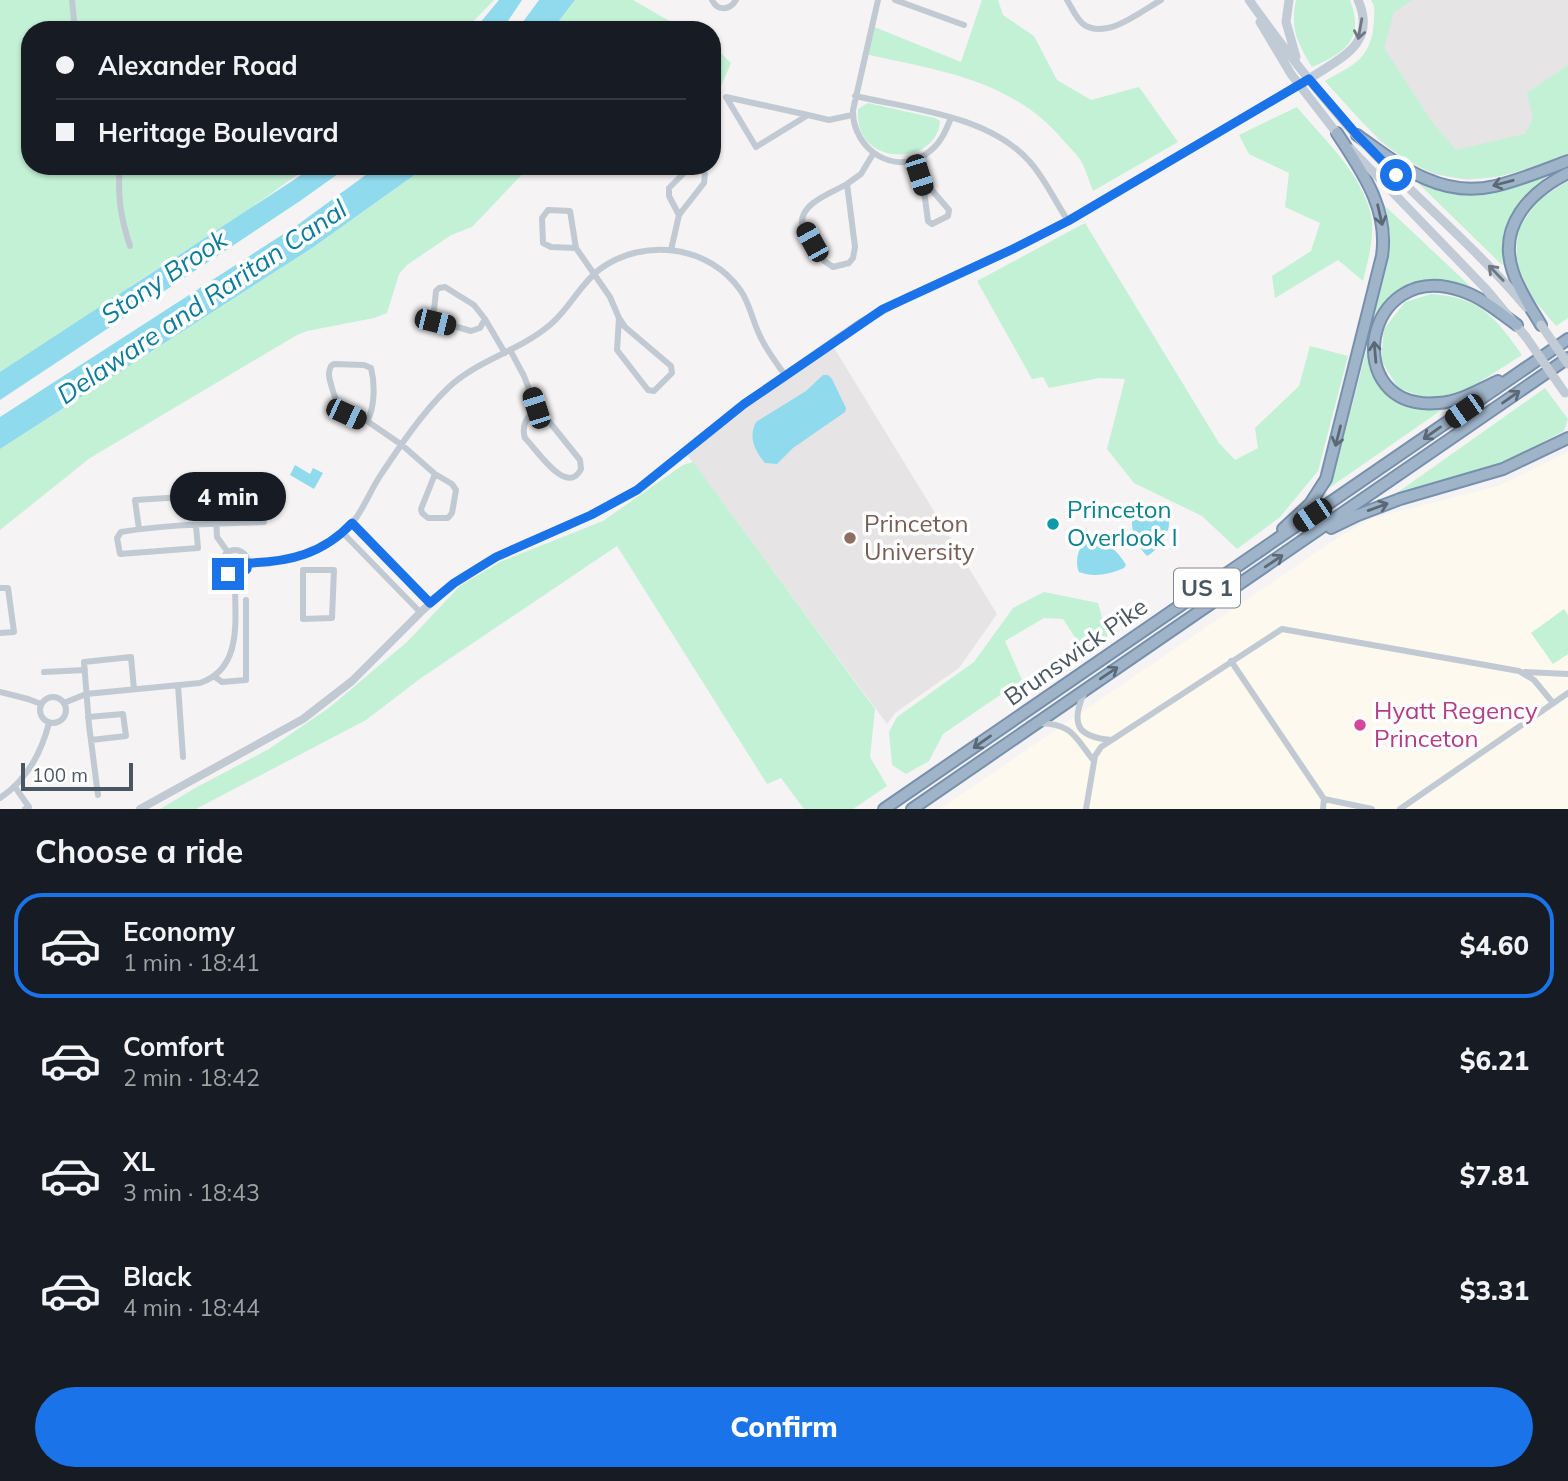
<!DOCTYPE html>
<meta charset="utf-8">
<style>
:root{--surface:#171b24;--page:#20242c;--text:#f1f3f6;--muted:#9ea1a6;--line:#363941;--accent:#1a73e8}
body{margin:0;font-family:Mulish,sans-serif;background:var(--page);color:var(--text);height:100vh;display:flex;flex-direction:column;font-size:26px;white-space:nowrap}
*{box-sizing:border-box;margin:0}
p{font-size:23px;color:var(--muted)}
.icon{flex:none;width:38px;height:38px;fill:none;stroke:currentColor;stroke-width:2;stroke-linecap:round;stroke-linejoin:round}
.map{position:relative;height:809px;overflow:hidden}
.details{display:flex;flex-direction:column;background:var(--surface);flex:1}
.details>*{flex:none}
.banner{position:absolute;left:21px;top:21px;width:700px;height:154px;border-radius:28px;box-shadow:0 2px 5px #0004;display:grid;align-content:center;height:154px;padding:0 35px;background:var(--surface)}
.scale{position:absolute;left:21px;bottom:18px;width:112px;box-sizing:border-box;padding-left:7px;border:4px solid #4a5661;border-top:0;font-size:19px;line-height:24px;white-space:nowrap;color:#4a5661;-webkit-text-stroke:5px #fff;paint-order:stroke}
.end{position:absolute;width:32px;height:32px;margin:-16px;border:9px solid #1a73e8;background:#fff;box-shadow:0 0 0 4px #fff}
.from{border-radius:50%}
.bubble{position:absolute;height:49px;border-radius:24px;background:var(--surface);box-shadow:0 2px 5px #0004;font-size:23px;font-weight:800;line-height:49px;text-align:center}
.car{position:absolute;width:21px;height:42px;margin:-21px -10px;border-radius:9px;box-shadow:0 0 5px 2px #0007;background:linear-gradient(#222 24%,#8ab4d8 0 40%,#222 0 76%,#8ab4d8 0 86%,#222 0)}
.banner b{display:flex;align-items:center;gap:24px;height:66px;font-size:26px}
.banner b+b{border-top:2px solid var(--line)}
.banner i{width:18px;height:18px;background:var(--text)}
ul{padding:0;list-style:none}
li{display:flex;align-items:center;gap:21px;height:105px;margin:0 14px 10px;padding:0 21px;border:4px solid transparent;border-radius:28px}
li div{flex:1}
li b{display:block;font-size:26px}
li em{font-style:normal;font-weight:800}
li.active{border-color:var(--accent)}
li>.icon{width:63px;height:63px;stroke-width:1.5}
h2{padding:0 35px;font-size:32px;line-height:84px}
.action{display:flex;gap:14px;margin-top:auto;padding:14px 35px}
.action a{flex:1;height:80px;border-radius:42px;background:var(--accent);color:#fff;font-size:28px;font-weight:800;line-height:80px;text-align:center}
.map>svg:first-child{display:block}
.commercial{fill:#fdf9ef}
.education{fill:#e6e4e5}
.green{fill:#c3f1d5}
.water{fill:#90daee}
.lines{fill:none;stroke-linecap:round;stroke-linejoin:round}
.trunk-casing{stroke:#7690ad;stroke-width:14}
.minor{stroke:#c1cad2;stroke-width:6}
.tertiary{stroke:#c1cad2;stroke-width:8}
.secondary{stroke:#c1cbd6;stroke-width:9}
.trunk{stroke:#9fb4c9;stroke-width:10}
.secondary-bridge{stroke:#c1cbd6;stroke-width:9}
.oneway{stroke:#6e7984}
.oneway2{stroke:#5b6976}
.route{stroke:#1a73e8;stroke-width:9}
.culture-dot{fill:#0f9aa8;stroke:#fff;stroke-width:2.5}
.education-dot{fill:#8d6e63;stroke:#fff;stroke-width:2.5}
.hotel-dot{fill:#d1479c;stroke:#fff;stroke-width:2.5}
.labels{text-anchor:middle;stroke-width:7;stroke-linejoin:round;paint-order:stroke}
.shield{fill:#fff;stroke:#808990;stroke-width:2}
.shield-label{font-size:23px;font-weight:bold;fill:#4a5661}
.culture-label{font-size:24px;fill:#0d838f;stroke:#fff;text-anchor:start}
.education-label{font-size:24px;fill:#785e54;stroke:#fff;text-anchor:start}
.street-label{font-size:24px;fill:#4a5661;stroke:#fff}
.hotel-label{font-size:24px;fill:#b23c85;stroke:#fff;text-anchor:start}
.water-label{font-size:26px;font-style:italic;fill:#0c7c9b;stroke:#fff}
</style>
<div class="map">
<svg width="1568" height="809" viewBox="0 0 1568 809">
<rect width="100%" height="100%" fill="#f5f3f3"/>
<path class="commercial" d="M 1568,452 L 1568,809 L 940,809 L 1337,538 L 1373,518 L 1498,486 Z"/>
<path class="education" d="M 1371,0 L 1568,0 L 1568,154 L 1499,176 L 1468,180 L 1433,174 L 1404,159 L 1380,141 L 1325,81 L 1356,64 L 1366,54 L 1373,33 L 1375,6 Z
M 831,343 L 997,614 L 959,668 L 895,713 L 887,724 L 685,452 Z"/>
<path class="green" d="M 0,0 L 494,0 L 465,30 L 30,30 L 30,166 L 309,166 L 250,209 L 129,287 L 130,293 L 0,382 Z
M 575,0 L 633,0 L 685,30 L 552,30 Z
M 982,0 L 998,0 L 1003,15 L 1034,36 L 1057,80 L 1091,100 L 1139,87 L 1178,142 L 1093,191 C 1089,181 1086,170 1081,161 C 1077,154 1069,147 1063,140 C 1011,79 940,71 865,54 L 872,26 L 961,62 Z
M 1296,0 L 1350,0 C 1365,39 1346,52 1312,67 C 1297,42 1290,29 1296,0 Z
M 1371,0 L 1412,0 L 1394,12 L 1384,48 L 1432,122 L 1456,150 L 1525,134 L 1533,119 L 1527,93 L 1568,65 L 1568,154 C 1545,162 1520,173 1495,177 C 1414,189 1374,135 1325,81 C 1354,65 1372,58 1374,21 C 1374,13 1376,7 1371,0 Z
M 712,44 L 731,63 L 721,86 L 712,92 Z
M 868,103 L 935,118 L 940,121 C 937,167 853,168 858,109 Z
M 1297,107 C 1324,140 1361,172 1371,215 C 1375,236 1368,260 1363,281 L 1338,260 L 1275,298 L 1272,276 L 1311,251 L 1320,223 L 1285,207 L 1289,173 L 1249,154 L 1239,135 Z
M 427,166 L 530,166 L 472,227 L 451,235 L 407,265 L 399,274 L 387,313 L 374,318 L 307,331 L 297,335 L 90,458 L 0,530 L 0,449 L 312,248 Z
M 1548,174 L 1508,224 L 1502,265 L 1416,181 L 1481,193 Z
M 1568,181 L 1568,318 L 1556,326 L 1529,294 L 1516,260 L 1518,229 L 1539,199 Z
M 1385,206 L 1470,286 L 1442,280 L 1410,283 L 1373,318 L 1387,263 L 1390,234 Z
M 1085,223 L 1219,443 L 1235,460 L 1258,448 L 1255,428 L 1299,386 L 1310,346 L 1348,356 L 1318,471 L 1280,517 L 1237,549 L 1202,516 L 1134,483 L 1107,449 L 1125,379 L 1099,378 L 1049,388 L 1043,377 L 1032,379 L 977,281 Z
M 1431,294 C 1480,297 1495,317 1522,355 L 1464,392 L 1426,398 L 1398,388 L 1381,360 L 1384,329 L 1405,302 Z
M 1367,348 L 1383,389 L 1411,408 L 1443,409 L 1326,490 L 1334,475 Z
M 1545,388 L 1568,419 L 1564,431 L 1504,462 L 1394,495 Z
M 693,462 L 875,709 L 870,757 L 887,786 L 853,809 L 804,809 L 781,778 L 767,784 L 617,546 L 421,678 L 366,720 L 196,809 L 160,809 L 197,787 L 269,749 L 330,707 L 407,642 L 460,586 L 500,562 L 603,521 L 683,465 Z
M 1044,592 L 1098,603 L 1108,638 L 1084,651 L 1063,619 L 1044,618 L 1005,641 L 1022,680 L 943,734 L 929,761 L 906,774 L 892,765 L 889,732 L 897,717 L 974,662 L 1013,608 Z
M 1564,609 L 1568,615 L 1568,654 L 1553,664 L 1531,633 Z"/>
<path class="water" d="M 499,0 L 522,0 L 502,30 L 474,30 Z
M 539,0 L 575,0 L 552,30 L 517,30 Z
M 315,166 L 349,166 L 300,201 L 0,400 L 0,372 Z
M 378,166 L 427,166 L 312,248 L 0,449 L 0,417 L 296,226 Z
M 823,375 L 828,375 L 832,379 L 846,408 L 845,412 L 793,448 L 777,464 L 765,463 C 755,451 748,438 756,422 L 806,391 Z
M 295,465 L 310,474 L 313,468 L 323,473 L 314,489 L 290,475 Z
M 1139,507 L 1150,509 L 1169,517 C 1171,533 1160,549 1147,556 C 1136,545 1124,520 1139,507 Z
M 1089,537 C 1104,538 1119,552 1126,565 L 1124,568 C 1110,574 1094,578 1079,572 C 1074,561 1079,544 1089,537 Z"/>
<g class="lines">
<defs>
<path id="trunk" d="M 1357,135 C 1399,165 1440,199 1495,186 C 1520,180 1544,170 1568,161
M 1541,325 C 1531,308 1519,291 1513,272 C 1497,226 1530,192 1568,173
M 1498,381 C 1479,390 1459,402 1438,403 C 1338,412 1362,256 1462,291 C 1483,298 1500,313 1517,325
M 1331,528 L 1358,515 L 1400,499 L 1503,469 L 1568,438
M 1283,529 L 1310,504 L 1326,479 L 1382,256 C 1389,208 1362,172 1337,133
M 884,809 L 1568,339
M 912,809 L 1568,358"/>
</defs>
<use href="#trunk" class="trunk-casing"/>
<path class="minor" d="M 72,0 L 75,30
M 712,0 C 718,12 730,10 736,0
M 878,0 L 853,110 C 852,150 897,179 930,151 C 941,143 946,130 951,118
M 895,0 L 964,25
M 1067,0 C 1072,8 1076,18 1083,24 C 1106,41 1141,11 1161,0
M 855,96 C 912,109 990,116 1030,162 C 1045,179 1055,201 1068,221
M 726,97 L 808,115 L 756,147 Z
M 808,115 L 829,120 L 852,115
M 120,166 C 117,195 121,219 130,246
M 694,167 L 698,168 L 705,174 L 704,183 L 679,215 L 669,196 L 669,188 L 687,170 Z
M 919,175 L 949,210 L 948,216 L 932,224 L 928,221 L 924,191 Z
M 847,184 L 855,247 L 853,258 L 849,263 L 833,267 L 823,260 L 802,224 C 800,203 832,193 847,184 Z
M 847,184 L 861,174 L 873,154
M 548,210 L 570,211 L 576,248 L 551,247 L 543,243 L 542,218 Z
M 576,248 L 610,297 L 619,318
M 671,250 L 679,215
M 445,287 L 474,305 L 485,319 L 480,328 L 471,331 L 433,320 L 436,291 L 439,288 Z
M 619,318 L 625,327 L 671,366 L 672,373 L 654,391 L 648,390 L 617,350 Z
M 485,319 L 505,353
M 510,350 L 524,376 L 536,408
M 334,364 L 364,365 L 371,368 C 375,383 375,408 367,421 C 347,420 337,407 332,388 C 330,380 327,374 331,366 Z
M 536,408 L 539,409 L 580,460 L 581,469 C 567,497 537,450 525,438 C 521,425 527,417 536,408 Z
M 367,421 L 402,445 L 435,474
M 435,474 L 452,484 L 456,490 L 452,513 L 448,518 L 428,518 L 422,513 L 421,509 Z
M 352,523 L 431,603
M 196,526 L 198,548 L 120,554 L 117,538 L 121,532 C 168,524 217,524 264,522
M 139,529 L 135,500 L 215,495 L 217,537 L 227,551
M 343,533 L 420,612
M222 563a13 13 0 1 1 26 0a13 13 0 1 1-26 0Z
M 248,563 C 290,563 331,553 356,518 C 365,505 371,490 380,476 C 400,446 422,413 448,388 C 477,360 520,351 551,324 C 570,308 580,284 600,269 C 644,237 709,245 741,291 C 751,306 753,324 762,340 C 768,352 777,364 785,375
M 303,570 L 334,570 L 332,618 L 303,619 Z
M 0,588 L 8,588 L 14,632 L 0,633
M 1231,661 L 1324,799
M 44,672 L 85,670
M 1525,672 L 1568,674
M 215,677 L 222,682 L 246,680 L 246,600
M 178,685 L 183,757
M 0,692 L 28,699 L 41,704
M 1084,693 C 1070,725 1078,737 1111,740
M40 710a13 13 0 1 1 26 0a13 13 0 1 1-26 0Z
M 64,703 L 86,694 L 200,683 C 245,668 234,615 235,576
M 88,717 L 123,714 L 126,736 L 91,740
M 1038,723 C 1073,724 1074,736 1094,761
M 15,787 L 29,807 L 25,809
M 98,795 L 89,725 L 84,662 L 131,657 L 134,689
M 0,798 C 27,780 41,754 49,723
M 1086,809 L 1095,756 L 1101,747 L 1282,629 L 1519,671 L 1534,680 L 1553,703
M 1323,809 L 1324,799 L 1372,809
M 1400,809 L 1568,693"/>
<path class="tertiary" d="M 140,809 L 303,719 L 352,681 L 423,610 L 454,584 L 496,557 L 591,515 L 637,490 L 744,404 L 860,323 L 908,297 L 998,256 L 1068,221 L 1304,82"/>
<path class="secondary" d="M 1249,0 C 1282,46 1318,93 1356,135 C 1411,194 1474,245 1526,307
M 1289,0 L 1286,22 L 1296,57
M 1260,22 L 1291,74 L 1339,136
M 1309,79 C 1338,59 1378,45 1358,0
M 1351,149 L 1485,288 L 1526,337"/>
<use href="#trunk" class="trunk"/>
<path class="secondary-bridge" d="M 1541,325 L 1568,364
M 1526,337 L 1565,393"/>
</g>
<defs><path id="oneway-shaft" d="M-6 0H5M1.5-3L5.5 0L1.5 3" fill="none" stroke-width="1.6" stroke-linecap="round" stroke-linejoin="round" transform="scale(1.75)"/></defs>
<g class="oneway">
<use href="#oneway-shaft" transform="translate(1360 29) rotate(100)"/>
<use href="#oneway-shaft" transform="translate(1496 273) rotate(-134)"/>
</g>
<g class="oneway2">
<use href="#oneway-shaft" transform="translate(1503 183) rotate(165)"/>
<use href="#oneway-shaft" transform="translate(1380 215) rotate(77)"/>
<use href="#oneway-shaft" transform="translate(1375 352) rotate(-95)"/>
<use href="#oneway-shaft" transform="translate(1511 397) rotate(-35)"/>
<use href="#oneway-shaft" transform="translate(1432 433) rotate(145)"/>
<use href="#oneway-shaft" transform="translate(1338 436) rotate(104)"/>
<use href="#oneway-shaft" transform="translate(1378 507) rotate(-20)"/>
<use href="#oneway-shaft" transform="translate(1274 561) rotate(-34)"/>
<use href="#oneway-shaft" transform="translate(1109 673) rotate(-34)"/>
<use href="#oneway-shaft" transform="translate(982 742) rotate(145)"/>
</g>
<g class="lines">
<path class="route" d="M 228,574 L 240,575 L 247,569 L 248,563 C 289,562 323,554 352,523 L 430,603 L 454,583 L 496,557 L 591,515 L 637,490 L 744,404 L 883,309 L 1013,249 L 1068,221 L 1309,79 L 1357,135 L 1396,175"/>
</g>
<circle class="culture-dot" cx="1053" cy="524" r="7"/>
<circle class="education-dot" cx="850" cy="538" r="7"/>
<circle class="hotel-dot" cx="1360" cy="725" r="7"/>
<g class="labels">
<rect class="shield" x="1174" y="568.5" width="66" height="39" rx="5"/>
<g class="shield-label">
<text x="1207" y="596">US 1</text>
</g>
<g class="culture-label">
<text x="1067" y="518">Princeton<tspan x="1067" dy="28">Overlook I</tspan></text>
</g>
<g class="education-label">
<text x="864" y="532">Princeton<tspan x="864" dy="28">University</tspan></text>
</g>
<g class="street-label">
<text transform="translate(1076 652) rotate(-35)" y="8">Brunswick Pike</text>
</g>
<g class="hotel-label">
<text x="1374" y="719">Hyatt Regency<tspan x="1374" dy="28">Princeton</tspan></text>
</g>
<g class="water-label">
<text transform="translate(164 277) rotate(-34)" y="9">Stony Brook</text>
<text transform="translate(202 302) rotate(-34)" y="9">Delaware and Raritan Canal</text>
</g>
</g>
</svg>
<div class="scale">100 m</div>
<i class="end from" style="left:1396px;top:175px"></i>
<i class="end" style="left:228px;top:574px"></i>
<div class="bubble" style="left:170px;top:472px;width:116px">4 min</div>
<i class="car" style="left:919px;top:175px;rotate:162deg"></i>
<i class="car" style="left:812px;top:242px;rotate:331deg"></i>
<i class="car" style="left:435px;top:322px;rotate:104deg"></i>
<i class="car" style="left:536px;top:408px;rotate:342deg"></i>
<i class="car" style="left:1464px;top:411px;rotate:235deg"></i>
<i class="car" style="left:346px;top:414px;rotate:115deg"></i>
<i class="car" style="left:1312px;top:515px;rotate:236deg"></i>
<div class="banner">
<b><i class="from"></i>Alexander Road</b>
<b><i></i>Heritage Boulevard</b>
</div>
</div>
<section class="details">
<h2>Choose a ride</h2>
<ul>
<li class="active"><svg class="icon" aria-label="car" viewBox="0 0 24 24"><path d="M5 17H2v-5l4-1 3-4h7l3 4 3 1v5h-3M9 17h6M6 11h13"/><circle cx="7" cy="17" r="2"/><circle cx="17" cy="17" r="2"/></svg><div><b>Economy</b><p>1 min · 18:41</p></div><em>$4.60</em></li>
<li><svg class="icon" aria-label="car" viewBox="0 0 24 24"><path d="M5 17H2v-5l4-1 3-4h7l3 4 3 1v5h-3M9 17h6M6 11h13"/><circle cx="7" cy="17" r="2"/><circle cx="17" cy="17" r="2"/></svg><div><b>Comfort</b><p>2 min · 18:42</p></div><em>$6.21</em></li>
<li><svg class="icon" aria-label="car" viewBox="0 0 24 24"><path d="M5 17H2v-5l4-1 3-4h7l3 4 3 1v5h-3M9 17h6M6 11h13"/><circle cx="7" cy="17" r="2"/><circle cx="17" cy="17" r="2"/></svg><div><b>XL</b><p>3 min · 18:43</p></div><em>$7.81</em></li>
<li><svg class="icon" aria-label="car" viewBox="0 0 24 24"><path d="M5 17H2v-5l4-1 3-4h7l3 4 3 1v5h-3M9 17h6M6 11h13"/><circle cx="7" cy="17" r="2"/><circle cx="17" cy="17" r="2"/></svg><div><b>Black</b><p>4 min · 18:44</p></div><em>$3.31</em></li>
</ul>
<div class="action"><a>Confirm</a></div>
</section>
